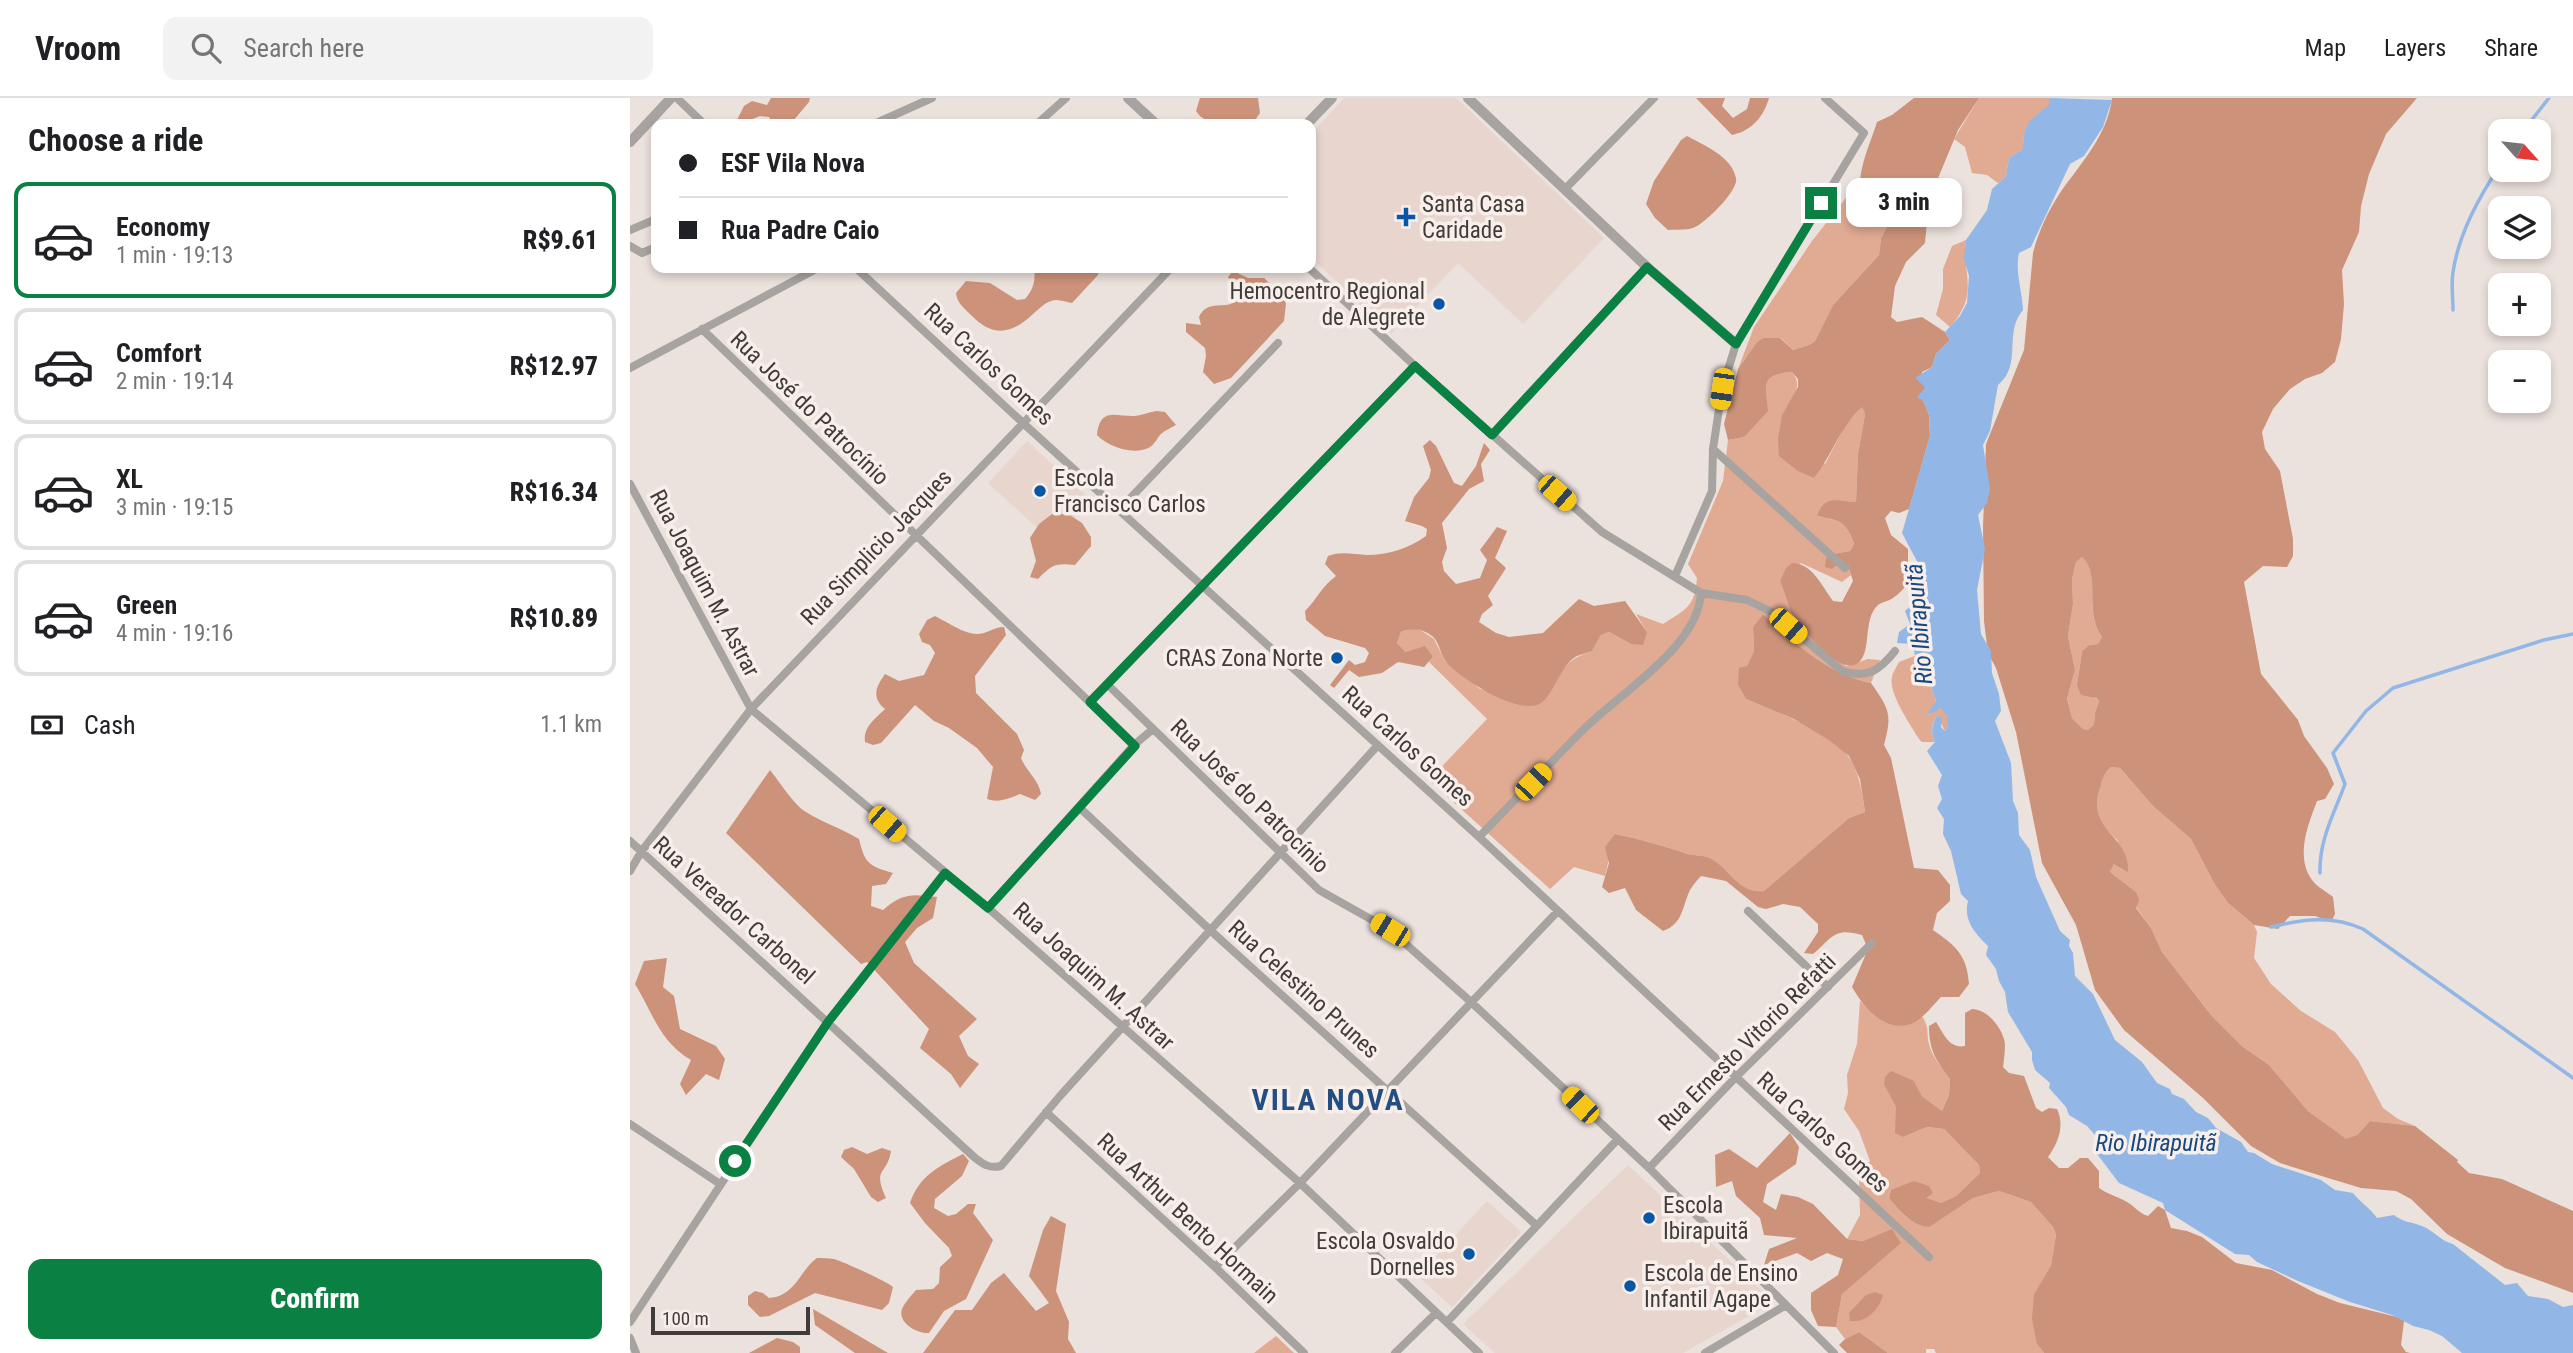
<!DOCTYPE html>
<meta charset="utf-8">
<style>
:root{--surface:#fff;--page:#f2f2f2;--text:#202124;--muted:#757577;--line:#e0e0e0;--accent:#0b8043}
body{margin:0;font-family:"Roboto Condensed",sans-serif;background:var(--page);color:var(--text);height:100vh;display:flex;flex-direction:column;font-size:26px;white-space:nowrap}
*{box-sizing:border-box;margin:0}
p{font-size:23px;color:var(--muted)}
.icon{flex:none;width:38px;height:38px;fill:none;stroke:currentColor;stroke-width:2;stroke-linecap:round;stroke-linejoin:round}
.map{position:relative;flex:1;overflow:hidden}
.panel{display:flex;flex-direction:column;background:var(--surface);width:630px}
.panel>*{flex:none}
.hud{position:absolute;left:21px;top:21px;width:665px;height:154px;border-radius:14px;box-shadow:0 4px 10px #0003;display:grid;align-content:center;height:154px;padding:0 28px;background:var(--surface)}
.needle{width:46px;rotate:117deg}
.tools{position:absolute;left:1858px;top:21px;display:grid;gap:14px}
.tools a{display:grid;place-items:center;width:63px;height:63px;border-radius:14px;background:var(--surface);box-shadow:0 4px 10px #0003;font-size:35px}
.scale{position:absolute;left:21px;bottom:18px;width:159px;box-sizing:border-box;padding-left:7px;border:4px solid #403c3a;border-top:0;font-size:19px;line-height:24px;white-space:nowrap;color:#403c3a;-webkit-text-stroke:5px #f8efeb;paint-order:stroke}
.end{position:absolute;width:32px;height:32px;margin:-16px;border:9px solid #0b8043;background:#fff;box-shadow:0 0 0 4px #fff}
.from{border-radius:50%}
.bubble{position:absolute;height:49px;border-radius:14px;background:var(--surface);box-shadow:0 4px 10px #0003;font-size:23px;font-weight:800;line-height:49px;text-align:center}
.car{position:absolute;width:21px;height:42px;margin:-21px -10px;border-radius:9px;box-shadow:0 0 5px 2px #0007;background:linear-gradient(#f5c518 24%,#345 0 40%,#f5c518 0 76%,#345 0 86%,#f5c518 0)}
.hud b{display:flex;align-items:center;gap:24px;height:66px;font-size:26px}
.hud b+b{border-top:2px solid var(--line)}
.hud i{width:18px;height:18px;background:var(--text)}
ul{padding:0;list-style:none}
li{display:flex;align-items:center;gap:21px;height:116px;margin:0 14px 10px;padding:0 14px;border:4px solid var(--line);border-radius:14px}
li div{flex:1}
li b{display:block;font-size:26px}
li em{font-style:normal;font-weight:800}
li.selected{border-color:var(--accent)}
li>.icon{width:63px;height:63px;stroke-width:1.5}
h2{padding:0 28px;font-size:32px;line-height:84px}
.pay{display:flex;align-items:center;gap:18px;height:77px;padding:0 28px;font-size:26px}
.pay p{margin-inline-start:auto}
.action{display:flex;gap:14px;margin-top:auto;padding:14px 28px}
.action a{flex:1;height:80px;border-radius:14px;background:var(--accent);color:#fff;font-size:28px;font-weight:800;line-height:80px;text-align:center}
header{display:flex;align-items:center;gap:42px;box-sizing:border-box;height:98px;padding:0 35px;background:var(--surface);border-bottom:2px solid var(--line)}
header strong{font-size:33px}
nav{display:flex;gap:38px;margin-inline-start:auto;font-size:24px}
.search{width:490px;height:63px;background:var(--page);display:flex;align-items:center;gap:18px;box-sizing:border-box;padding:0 24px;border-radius:14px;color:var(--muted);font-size:26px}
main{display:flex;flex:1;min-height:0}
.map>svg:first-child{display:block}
.built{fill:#e7d5ce}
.green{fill:#e1aa93}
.forest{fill:#cc927a;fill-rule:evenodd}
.water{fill:#92b7e6}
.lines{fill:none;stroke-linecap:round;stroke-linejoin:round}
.stream{stroke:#92b7e6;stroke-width:3.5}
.minor{stroke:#a7a3a1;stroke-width:8}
.tertiary{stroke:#a7a3a1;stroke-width:10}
.route{stroke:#0b8043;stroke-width:9}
.poi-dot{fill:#0956a4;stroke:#f8efeb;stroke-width:2.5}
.labels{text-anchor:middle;stroke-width:7;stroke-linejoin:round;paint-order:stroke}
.poi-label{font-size:23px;fill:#403c3a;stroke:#f8efeb;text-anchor:start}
.street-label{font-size:23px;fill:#403c3a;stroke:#f8efeb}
.water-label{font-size:24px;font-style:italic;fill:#184881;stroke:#f8efeb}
.district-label{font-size:30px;font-weight:bold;letter-spacing:2px;fill:#234e82;stroke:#f8efeb}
</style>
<header>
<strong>Vroom</strong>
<div class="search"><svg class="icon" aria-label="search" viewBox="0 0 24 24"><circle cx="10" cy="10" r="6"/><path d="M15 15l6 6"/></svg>Search here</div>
<nav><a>Map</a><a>Layers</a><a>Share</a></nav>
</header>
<main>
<section class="panel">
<h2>Choose a ride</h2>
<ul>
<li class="selected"><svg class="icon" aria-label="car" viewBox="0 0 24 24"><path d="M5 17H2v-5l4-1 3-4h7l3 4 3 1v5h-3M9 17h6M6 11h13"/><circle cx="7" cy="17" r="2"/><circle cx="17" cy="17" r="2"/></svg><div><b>Economy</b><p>1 min · 19:13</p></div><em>R$9.61</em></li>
<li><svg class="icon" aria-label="car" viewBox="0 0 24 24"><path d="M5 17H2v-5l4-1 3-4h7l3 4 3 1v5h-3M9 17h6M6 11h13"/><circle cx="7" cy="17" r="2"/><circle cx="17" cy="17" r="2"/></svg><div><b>Comfort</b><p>2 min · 19:14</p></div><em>R$12.97</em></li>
<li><svg class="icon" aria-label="car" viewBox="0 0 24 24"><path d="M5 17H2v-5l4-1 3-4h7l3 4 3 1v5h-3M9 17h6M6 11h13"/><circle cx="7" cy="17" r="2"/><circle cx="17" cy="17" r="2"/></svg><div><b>XL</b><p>3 min · 19:15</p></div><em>R$16.34</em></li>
<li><svg class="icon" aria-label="car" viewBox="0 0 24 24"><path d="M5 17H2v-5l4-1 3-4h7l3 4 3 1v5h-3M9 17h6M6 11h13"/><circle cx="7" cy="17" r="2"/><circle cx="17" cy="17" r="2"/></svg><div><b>Green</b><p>4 min · 19:16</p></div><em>R$10.89</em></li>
</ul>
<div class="pay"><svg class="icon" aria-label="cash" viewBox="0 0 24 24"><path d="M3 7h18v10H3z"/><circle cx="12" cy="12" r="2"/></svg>Cash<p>1.1 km</p></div>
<div class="action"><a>Confirm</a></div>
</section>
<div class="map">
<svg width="1943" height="1255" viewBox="0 0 1943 1255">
<rect width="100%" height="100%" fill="#ebe1dd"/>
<path class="built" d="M 714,0 L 826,0 L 974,140 L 893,226 L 828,165 L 761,236 L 681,159 L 681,36 Z
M 397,343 L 461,402 L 423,444 L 358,385 Z
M 998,1067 L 1144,1204 L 1053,1255 L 865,1255 L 833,1226 Z
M 857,1103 L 891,1134 L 822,1209 L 788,1178 Z"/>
<path class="green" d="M 1349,0 L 1420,0 L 1420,7 C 1401,22 1393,25 1393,51 L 1379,60 L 1376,78 L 1368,85 L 1357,77 L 1342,75 L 1335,49 L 1324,41 Z
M 1230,82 L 1231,102 L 1261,111 L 1258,127 L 1251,140 L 1249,157 L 1203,207 L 1185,243 L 1179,247 L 1163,252 L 1151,240 L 1127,244 L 1108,271 L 1124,229 L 1182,143 Z
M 1336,142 C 1332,179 1350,195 1320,229 L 1306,217 L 1313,191 L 1313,171 L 1322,148 Z
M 1162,274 C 1175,289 1160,303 1152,317 L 1195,366 L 1215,328 L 1232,308 L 1235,316 L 1228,356 L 1226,404 L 1218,405 L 1188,418 C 1211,424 1216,422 1224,446 L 1220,453 L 1203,456 L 1209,465 L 1218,467 L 1221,477 L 1212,484 L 1171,465 L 1150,484 L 1158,499 L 1163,517 L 1216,568 L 1238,561 L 1250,562 L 1241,585 C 1199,577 1164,545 1133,516 L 1123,529 L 1124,553 L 1117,568 L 1116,601 C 1143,612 1205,636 1220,661 C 1230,677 1232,695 1235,714 L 1219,720 L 1134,793 C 1108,796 1100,770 1080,760 C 1074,757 1065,758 1058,756 C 1034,748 1010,741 985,736 L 975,778 L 944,769 L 920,791 L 799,682 L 857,621 L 799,564 L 803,559 L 776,554 L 767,545 L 771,534 L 779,531 L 789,531 L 804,541 L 815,563 L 850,591 L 915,601 C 930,576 933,562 962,553 L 971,537 L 979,534 L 1001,546 L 1017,534 L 1006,516 L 1033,526 C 1057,511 1065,508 1067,480 L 1058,466 L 1093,383 L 1098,342 L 1114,339 L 1138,280 L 1145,275 Z
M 1452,459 C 1473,478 1452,512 1472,539 L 1468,546 L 1459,547 L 1452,553 L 1447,587 L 1469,603 L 1465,615 L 1464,626 L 1458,632 L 1453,631 L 1442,620 L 1437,599 L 1445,572 L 1438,538 L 1443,506 L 1442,481 L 1446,464 Z
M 1295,554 L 1304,561 L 1296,574 L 1306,603 L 1298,618 L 1304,612 L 1311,610 C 1317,615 1319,621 1318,629 L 1315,633 L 1307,617 C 1301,628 1300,634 1305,644 L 1292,644 L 1289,641 C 1281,628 1258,595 1262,579 C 1263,574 1267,568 1269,564 Z
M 1481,669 L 1490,670 L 1523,708 L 1561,741 L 1584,785 L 1598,805 L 1624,827 L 1627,834 L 1624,860 L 1641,886 L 1671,913 L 1705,934 L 1728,962 L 1753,1010 L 1768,1021 L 1785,1028 L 1740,1023 L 1727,1037 L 1716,1042 L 1678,1013 L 1639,967 L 1613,949 L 1581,917 L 1532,854 L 1521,830 L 1506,809 L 1506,794 L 1480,774 L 1484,766 L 1488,743 C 1468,722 1462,717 1470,688 C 1473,680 1474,675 1481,669 Z
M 1230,903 C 1252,924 1263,935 1292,918 C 1300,931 1296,933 1299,946 C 1302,959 1312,970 1320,980 L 1319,997 L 1312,1013 L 1292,998 L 1284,983 L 1254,987 L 1266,1009 L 1273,1039 L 1297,1029 L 1314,1031 L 1349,1067 L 1350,1075 L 1326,1098 L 1311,1105 L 1261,1092 L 1259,1100 L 1276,1119 L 1298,1129 L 1343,1100 L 1369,1093 L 1401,1104 L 1423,1129 L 1426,1137 L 1421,1167 L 1404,1196 L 1407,1246 L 1414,1255 L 1306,1255 L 1304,1251 L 1296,1251 L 1296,1255 L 1258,1255 L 1229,1234 L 1215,1241 L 1206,1229 L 1212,1196 L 1262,1132 L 1233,1143 L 1217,1141 L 1230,1117 L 1229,1075 L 1240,1063 L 1229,1033 L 1214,1011 L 1218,995 L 1217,977 L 1227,946 Z
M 646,1238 L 664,1255 L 624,1255 Z"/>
<path class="forest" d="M 141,0 L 180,0 L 179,4 L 163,23 L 163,26 L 143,26 L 139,19 L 130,18 L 115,24 L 107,22 L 114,8 L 122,3 L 137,7 Z
M 570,0 L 628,0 L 630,15 L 625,22 L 609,21 L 603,26 C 590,26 573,25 566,13 Z
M 1066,0 L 1095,0 L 1092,8 L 1103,20 L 1117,11 L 1120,0 L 1139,0 C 1134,18 1122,33 1102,37 Z
M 1284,0 L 1349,0 L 1328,32 L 1299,102 L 1295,145 L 1276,164 L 1265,188 L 1261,219 L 1267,224 L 1292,219 L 1315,234 L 1320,242 L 1306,256 L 1302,269 L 1292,274 L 1295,289 L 1293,302 L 1299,317 L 1300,338 L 1279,411 L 1269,415 L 1261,413 L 1255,420 L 1261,437 L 1278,451 L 1278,485 C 1274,490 1269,496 1263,500 C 1259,503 1252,504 1248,507 C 1236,518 1239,539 1235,553 C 1223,595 1174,534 1164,519 C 1159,511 1156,495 1150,484 L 1156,470 L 1162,465 C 1182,465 1192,488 1203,503 L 1212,504 L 1223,483 L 1218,467 L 1209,465 L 1202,471 L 1195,469 L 1196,460 L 1203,456 L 1220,453 L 1224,446 C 1216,422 1210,423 1187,418 C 1195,394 1211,405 1226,404 L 1228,356 L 1235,316 L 1232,309 C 1211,328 1202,357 1184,380 L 1168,373 L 1149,358 L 1148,341 L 1152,317 L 1168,289 L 1168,281 L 1162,274 C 1130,276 1135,286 1138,313 L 1114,339 L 1098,342 L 1094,326 L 1108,271 L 1127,244 L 1134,240 L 1150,240 L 1163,252 L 1179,247 L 1185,243 L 1203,207 L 1249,157 L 1251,140 L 1258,127 L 1261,111 L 1237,109 C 1219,89 1240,47 1247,24 L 1262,17 Z
M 1482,0 L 1787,0 L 1756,36 L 1739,76 L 1731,108 L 1729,134 L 1712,172 L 1714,206 L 1711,241 L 1705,264 L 1692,275 L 1675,281 L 1660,291 L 1643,311 L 1632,334 L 1635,351 L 1650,373 L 1663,441 L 1663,458 L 1657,469 L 1633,468 L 1614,484 L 1631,576 L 1668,622 L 1674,638 L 1697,670 L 1704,686 L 1695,701 L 1687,703 C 1678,727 1665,758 1682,782 C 1687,789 1697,794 1703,799 L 1705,816 L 1701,824 L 1685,818 L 1660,818 L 1648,831 L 1624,827 L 1598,805 L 1584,785 L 1561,741 L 1523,708 L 1490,670 L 1481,669 C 1473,676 1472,683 1469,693 C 1457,733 1500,737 1498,774 L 1484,766 L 1480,774 L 1506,794 L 1509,802 L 1506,810 L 1521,830 L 1532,854 L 1581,917 L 1613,949 L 1639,967 L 1678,1013 L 1716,1041 L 1727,1037 L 1740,1023 L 1785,1028 L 1828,1062 L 1827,1064 L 1839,1075 L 1872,1081 L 1943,1113 L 1943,1195 L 1875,1170 L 1817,1136 L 1781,1101 L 1766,1093 L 1731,1090 L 1698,1080 L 1650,1065 L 1621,1048 L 1573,1000 L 1494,932 L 1465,892 L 1446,827 L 1412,765 L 1386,634 L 1366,570 L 1358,555 L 1354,523 L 1353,429 L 1356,346 L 1394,252 L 1403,155 C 1408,135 1418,113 1430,95 C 1450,66 1478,37 1482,0 ZM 1452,459 C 1472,477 1453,513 1472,539 L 1468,546 L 1459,547 L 1452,553 L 1447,587 L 1451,597 L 1466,600 L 1469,603 L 1465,615 L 1464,626 L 1458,632 L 1453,631 L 1442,620 L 1437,600 L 1445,572 L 1438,538 L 1443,506 L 1442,481 L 1446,464 Z
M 1057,38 C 1074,47 1102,59 1106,80 C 1109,92 1076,124 1065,129 C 1058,133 1046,131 1038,132 L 1025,120 L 1016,106 L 1024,83 L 1051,42 Z
M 404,170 L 470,170 L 468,177 L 442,205 C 435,204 428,200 421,203 C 414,205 409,211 403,216 C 382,236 363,240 341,217 C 334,210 327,205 326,195 L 336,183 L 360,185 L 387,202 L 395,201 C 403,192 406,182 404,170 Z
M 603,173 L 618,180 L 634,180 L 653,198 L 656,206 L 654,223 L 601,280 L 584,286 L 573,274 L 576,258 L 575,250 L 556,234 L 556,225 L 571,227 L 569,219 C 578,200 595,213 608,202 L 607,193 L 598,179 Z
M 527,313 L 535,314 L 546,327 C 541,330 535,332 531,336 C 527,340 525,346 520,349 C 505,358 478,349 467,337 C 470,308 487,319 505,318 C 512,317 520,314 527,313 Z
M 800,342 L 806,348 L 824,385 L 832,388 L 846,368 L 854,345 L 860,352 L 851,366 L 854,383 L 839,391 L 812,425 L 817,450 L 812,464 L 814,473 L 826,486 L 850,480 L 857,462 L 850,452 L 867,429 L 877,433 L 865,460 L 876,470 L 858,498 L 863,507 L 852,516 L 849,524 L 866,535 L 879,539 L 913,535 L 949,501 L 964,508 L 995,503 L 1017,534 L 1013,547 L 1001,546 L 979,534 L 971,537 L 962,553 C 957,555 951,556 947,558 C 929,567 923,602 907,607 C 883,614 833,582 817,565 C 811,558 810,548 805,541 C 796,531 782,529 771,534 L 767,545 L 776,554 L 795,548 L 803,559 L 794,569 L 768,564 L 752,575 L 729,579 L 719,572 L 704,590 L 700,587 L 719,562 L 725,567 L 735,564 L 739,555 L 735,550 L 695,538 L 676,522 L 675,513 C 687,501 692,488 706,478 L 695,466 L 698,458 C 710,453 724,456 737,457 C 758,457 780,450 796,438 L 797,431 L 792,428 L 775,423 L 784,399 L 799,380 L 801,372 L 793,348 Z
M 422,416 L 438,416 L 452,425 L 461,439 L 461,448 L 445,467 C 424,465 422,467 408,481 L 400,479 L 406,463 L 400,440 L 409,426 Z
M 1133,516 C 1164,545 1199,577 1241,585 C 1260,612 1262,616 1254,647 L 1261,660 L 1284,770 L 1308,772 L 1320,787 L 1320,803 L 1307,815 L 1303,832 C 1326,848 1337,857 1339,886 L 1329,899 L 1311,899 C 1302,908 1291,924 1277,927 C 1252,932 1233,908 1222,889 L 1238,851 L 1232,837 C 1204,829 1203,839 1183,856 L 1174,855 L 1188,834 L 1188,826 L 1170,809 L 1153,806 L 1136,811 L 1128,809 L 1096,783 L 1071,778 C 1067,782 1063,787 1060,792 C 1052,809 1053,826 1033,833 L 1006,812 L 995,790 L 979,795 L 972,789 L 979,765 L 975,749 L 985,736 C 1010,741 1034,748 1058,756 C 1065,758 1074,757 1080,760 C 1100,770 1108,796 1134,793 L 1219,720 L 1235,714 L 1230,681 L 1219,658 L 1199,642 L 1164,621 L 1116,601 L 1108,586 L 1109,570 L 1117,568 L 1124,553 L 1123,529 Z
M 305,518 C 317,524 334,536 347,536 C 357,536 364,529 374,529 L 376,537 L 345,578 L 346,595 L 387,636 L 394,652 L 391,660 C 396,673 409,682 411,696 L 405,702 L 390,696 C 378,701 369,705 357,701 L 363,669 L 347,650 L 319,630 L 304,623 L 285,607 L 251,645 L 243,647 L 235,644 C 233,629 245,621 255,611 C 241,599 246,589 255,576 L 269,583 L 294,577 L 305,555 L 300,547 L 292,544 L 289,536 L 297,522 Z
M 140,672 C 149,683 164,707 176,714 C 193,725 211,730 229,741 C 235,766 239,768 263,775 L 256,786 L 242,788 L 241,808 L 253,812 C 273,795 281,796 307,799 L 303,820 L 287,830 L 275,844 L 284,865 L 347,921 L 329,938 L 338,958 L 349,966 L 330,990 L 321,976 L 290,950 L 299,931 L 237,864 L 231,866 L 96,735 Z
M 37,860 L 33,889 L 44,898 L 50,931 L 86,948 L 95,961 L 89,982 L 76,976 L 56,997 L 50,986 L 61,962 C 29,943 23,915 5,886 L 14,863 Z
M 1342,911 C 1357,911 1373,930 1375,946 C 1375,953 1374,962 1373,969 L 1379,975 L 1394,978 L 1406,1010 L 1412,1014 L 1419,1010 L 1427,1011 C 1435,1028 1428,1045 1418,1059 L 1429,1070 L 1438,1070 L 1450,1060 L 1458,1060 L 1469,1073 L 1469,1090 C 1481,1098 1487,1098 1497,1104 C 1505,1108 1508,1115 1518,1118 L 1528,1108 L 1535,1112 L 1541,1130 L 1557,1133 L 1572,1139 L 1606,1165 L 1642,1172 L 1687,1196 L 1710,1205 L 1767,1219 L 1774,1223 L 1771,1247 L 1776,1254 L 1780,1255 L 1414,1255 L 1407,1246 L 1402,1221 L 1404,1196 L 1421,1167 L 1426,1137 L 1423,1129 L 1401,1104 L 1369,1093 L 1343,1100 L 1299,1129 C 1281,1127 1270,1113 1259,1100 L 1261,1092 L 1284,1083 L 1299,1088 L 1303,1095 L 1296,1100 L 1311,1105 L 1326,1098 L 1350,1075 L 1349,1067 L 1314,1031 L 1297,1029 L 1273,1039 L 1265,1035 L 1266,1009 L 1254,987 L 1255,979 L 1261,973 L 1284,983 L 1292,998 L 1312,1013 L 1319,997 L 1320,981 C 1306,962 1299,953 1299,928 L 1306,924 C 1314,936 1319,951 1335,948 L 1335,915 Z
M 1160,1035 L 1169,1049 L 1166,1066 L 1137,1086 L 1133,1104 L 1146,1112 L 1151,1096 L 1168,1099 L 1183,1106 L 1217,1141 L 1233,1143 L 1262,1131 L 1271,1145 L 1212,1196 L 1206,1229 L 1188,1228 L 1181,1212 L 1181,1195 L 1208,1177 L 1213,1161 L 1197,1155 L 1181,1163 L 1167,1155 L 1134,1167 L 1139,1151 L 1167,1140 L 1134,1137 L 1130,1120 L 1106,1098 L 1102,1083 L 1086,1089 L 1085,1057 L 1099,1051 L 1127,1070 Z
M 222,1049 L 237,1056 L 252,1050 L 261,1053 C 257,1078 242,1069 256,1100 L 248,1104 L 241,1099 L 224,1071 L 211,1059 L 214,1052 Z
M 333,1056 L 339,1063 L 332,1078 L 305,1101 L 304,1110 L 318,1118 L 326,1116 L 338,1106 L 346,1106 L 343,1115 L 363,1142 L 336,1201 L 314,1213 L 299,1235 C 288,1236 267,1225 272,1211 C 275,1204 282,1197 286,1192 L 303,1191 L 309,1185 L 310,1169 L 322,1158 L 319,1150 L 295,1125 L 280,1105 C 289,1078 309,1068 333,1056 Z
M 421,1118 L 436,1126 L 426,1193 L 439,1224 L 438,1241 L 446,1255 L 293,1255 L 325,1212 L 342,1212 L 361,1185 L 374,1175 L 406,1213 L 419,1205 L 399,1178 L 413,1132 Z
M 187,1160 C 192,1160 199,1160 204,1161 C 214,1164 258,1184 263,1189 L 259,1205 L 252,1212 L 185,1195 L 139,1218 L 130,1219 L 118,1207 L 118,1198 L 125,1193 L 133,1195 L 139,1200 C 166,1198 169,1173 187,1160 Z
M 1245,1194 L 1253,1197 C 1249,1212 1236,1225 1220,1223 L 1219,1215 L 1236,1197 Z
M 183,1211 L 258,1255 L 225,1255 L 185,1227 Z
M 1229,1234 L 1258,1255 L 1217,1255 L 1209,1247 L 1215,1241 Z
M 147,1240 L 163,1244 L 170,1249 L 170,1255 L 119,1255 Z"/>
<path class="water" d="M 1419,0 L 1482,2 L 1473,29 L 1454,58 L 1440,66 L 1401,149 L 1389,155 C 1385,175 1392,191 1393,212 C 1373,235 1393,267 1368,287 L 1360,333 L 1353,347 L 1360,391 L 1357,405 L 1348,417 L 1355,451 L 1347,492 L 1351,536 L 1361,553 L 1362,575 L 1369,596 L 1371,613 L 1365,623 L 1381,665 L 1383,703 L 1388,715 L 1389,737 L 1400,752 L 1406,779 L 1430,833 L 1440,842 L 1439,848 L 1443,855 L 1445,878 L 1463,896 L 1485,942 L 1512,964 L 1527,985 L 1540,991 L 1542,996 L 1554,1001 L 1566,1014 L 1578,1020 L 1586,1030 L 1611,1044 L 1618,1054 L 1624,1055 L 1642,1066 L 1691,1082 L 1705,1092 L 1723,1095 C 1731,1105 1740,1110 1747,1120 L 1764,1117 C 1772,1124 1782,1124 1792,1128 C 1804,1133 1811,1143 1823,1146 L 1875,1187 L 1887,1185 L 1898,1198 L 1918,1201 L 1933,1209 L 1943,1207 L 1943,1255 L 1832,1255 L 1812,1238 L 1799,1232 L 1783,1228 L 1762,1217 L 1720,1204 L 1668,1183 L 1627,1164 L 1619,1157 L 1605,1156 L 1535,1112 L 1533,1105 L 1489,1085 L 1467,1056 L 1465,1037 L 1457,1028 L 1439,1017 L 1436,1009 L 1419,990 L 1420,985 L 1405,972 L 1402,962 L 1402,954 L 1378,914 L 1375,894 L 1369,883 L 1366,871 L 1356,857 L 1358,848 C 1345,835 1333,823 1338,803 L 1331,796 L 1321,753 L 1313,736 L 1314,721 L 1307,710 L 1312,701 L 1308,688 L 1312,677 L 1297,653 L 1305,644 C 1300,633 1302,628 1307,617 L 1312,621 L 1311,629 L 1315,633 L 1318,629 L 1317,618 L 1311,610 L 1296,618 L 1306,603 L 1296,574 L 1304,561 L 1295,554 L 1285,557 L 1282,546 L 1267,545 L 1269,534 L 1280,526 L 1275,513 L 1284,505 L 1283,479 L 1289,467 L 1272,435 L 1300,338 L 1299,317 L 1293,302 L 1287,300 L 1295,289 L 1285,280 L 1302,269 L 1306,256 L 1320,242 L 1315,234 L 1330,218 L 1337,205 L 1339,178 L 1334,161 L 1336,142 L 1357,112 L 1362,91 L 1376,78 L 1379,60 L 1393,51 C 1393,25 1400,22 1419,7 Z"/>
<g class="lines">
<path class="stream" d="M 1893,33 L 1919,0
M 1823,212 C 1823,200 1821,187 1823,174 C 1829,135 1849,99 1871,66
M 1690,775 C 1689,742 1704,716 1715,686 L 1703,655 L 1736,613 L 1763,590 L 1914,542 L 1943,536
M 1641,829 C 1673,821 1702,817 1733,831 L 1943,980"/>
<path class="minor" d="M 47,0 L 74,26
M 244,26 L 302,0
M 407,26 L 436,0
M 936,90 L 1024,0
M 0,132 L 26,121
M 0,148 L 12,155 L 26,149
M 226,170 L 393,325 L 849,739 L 1299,1159
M 679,170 L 785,268 L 972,434 L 1071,495 L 1117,502 L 1142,514 L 1212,573 C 1237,581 1249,573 1265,553
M 72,231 L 504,647
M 0,270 L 188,170
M 862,337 L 1017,169
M 1083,351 L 1215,470
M 0,386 L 121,611 L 358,810 L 670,1085 L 849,1255
M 490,411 L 648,245
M 1045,478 L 1082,393 L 1083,351 L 1092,291 L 1106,246 L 1234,35 L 1195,0
M 478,587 L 689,792 L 760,832 L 841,904 L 1019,1070 L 1204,1255
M 460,604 L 785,268
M 450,710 L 580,832 L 906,1127
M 849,739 C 884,703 919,666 954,631 C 990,595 1068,549 1071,495
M 0,743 L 344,1059 C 353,1066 359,1071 371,1068 L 430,998 L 748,647
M 0,773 L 11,754 L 121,611 L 541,170
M 358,810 L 504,647 L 523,631
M 1118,813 L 1198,889
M 416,1014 L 585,1169 L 674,1255
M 0,1026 L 90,1086
M 1019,1070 L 1105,980 L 1242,845
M 585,1169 L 670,1085 L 927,814
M 0,1224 L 198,924 L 315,775
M 817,1224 L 987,1042
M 0,1240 L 6,1255
M 765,1255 L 806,1215
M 1075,1255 L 1156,1207"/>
<path class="tertiary" d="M 498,0 L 526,26
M 838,0 L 1017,169 L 1106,246
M 677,26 L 702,0
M 0,44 L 41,0"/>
</g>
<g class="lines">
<path class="route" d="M 105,1063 L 198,924 L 315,775 L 358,810 L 505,648 L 460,604 L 785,268 L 862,337 L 1017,169 L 1106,246 L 1191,105"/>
</g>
<g class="poi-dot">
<path d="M772.5 108.5h7v7h7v7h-7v7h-7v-7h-7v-7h7z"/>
<circle cx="809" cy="206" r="7"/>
<circle cx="410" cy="393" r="7"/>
<circle cx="707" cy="560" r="7"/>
<circle cx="1019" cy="1120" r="7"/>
<circle cx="839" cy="1156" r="7"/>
<circle cx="1000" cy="1188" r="7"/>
</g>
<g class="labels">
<g class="poi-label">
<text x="792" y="114">Santa Casa<tspan x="792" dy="26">Caridade</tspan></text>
<text x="795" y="201" text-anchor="end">Hemocentro Regional<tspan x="795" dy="26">de Alegrete</tspan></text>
<text x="424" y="388">Escola<tspan x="424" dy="26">Francisco Carlos</tspan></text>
<text x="693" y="568" text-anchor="end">CRAS Zona Norte</text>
<text x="1033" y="1115">Escola<tspan x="1033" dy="26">Ibirapuitã</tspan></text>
<text x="825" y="1151" text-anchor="end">Escola Osvaldo<tspan x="825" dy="26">Dornelles</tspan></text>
<text x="1014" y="1183">Escola de Ensino<tspan x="1014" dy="26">Infantil Agape</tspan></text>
</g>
<g class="street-label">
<text transform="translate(359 266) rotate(43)" y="8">Rua Carlos Gomes</text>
<text transform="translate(180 310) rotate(44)" y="8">Rua José do Patrocínio</text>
<text transform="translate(246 449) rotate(-46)" y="8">Rua Simplicio Jacques</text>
<text transform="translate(75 485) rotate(62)" y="8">Rua Joaquim M. Astrar</text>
<text transform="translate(778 648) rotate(42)" y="8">Rua Carlos Gomes</text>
<text transform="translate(620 698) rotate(44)" y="8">Rua José do Patrocínio</text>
<text transform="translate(104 812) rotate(42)" y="8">Rua Vereador Carbonel</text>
<text transform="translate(464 878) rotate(42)" y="8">Rua Joaquim M. Astrar</text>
<text transform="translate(674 891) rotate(42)" y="8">Rua Celestino Prunes</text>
<text transform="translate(1117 944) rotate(-45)" y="8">Rua Ernesto Vitorio Refatti</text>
<text transform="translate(1193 1034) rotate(42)" y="8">Rua Carlos Gomes</text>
<text transform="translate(558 1120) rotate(43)" y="8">Rua Arthur Bento Hormain</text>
</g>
<g class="water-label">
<text transform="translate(1289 526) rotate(-95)" y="8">Rio Ibirapuitã</text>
<text x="1526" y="1053">Rio Ibirapuitã</text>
</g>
<g class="district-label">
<text x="698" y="1012">VILA NOVA</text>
</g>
</g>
</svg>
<div class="tools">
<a><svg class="needle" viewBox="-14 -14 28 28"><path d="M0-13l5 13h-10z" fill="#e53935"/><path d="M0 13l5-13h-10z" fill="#757577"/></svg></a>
<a><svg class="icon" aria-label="layers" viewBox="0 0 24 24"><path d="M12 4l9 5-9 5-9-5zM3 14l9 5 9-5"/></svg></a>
<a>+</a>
<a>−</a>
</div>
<div class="scale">100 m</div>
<i class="end from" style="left:105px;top:1063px"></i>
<i class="end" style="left:1191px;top:105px"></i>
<div class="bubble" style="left:1216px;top:80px;width:116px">3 min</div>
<i class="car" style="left:1092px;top:291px;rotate:188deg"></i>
<i class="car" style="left:927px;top:395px;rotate:131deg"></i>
<i class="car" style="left:1158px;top:528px;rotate:131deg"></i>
<i class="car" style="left:903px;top:684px;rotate:44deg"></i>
<i class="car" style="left:257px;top:726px;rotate:131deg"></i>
<i class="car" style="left:760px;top:832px;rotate:301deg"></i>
<i class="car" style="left:950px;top:1007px;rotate:314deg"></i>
<div class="hud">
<b><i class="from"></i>ESF Vila Nova</b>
<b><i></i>Rua Padre Caio</b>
</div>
</div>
</main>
